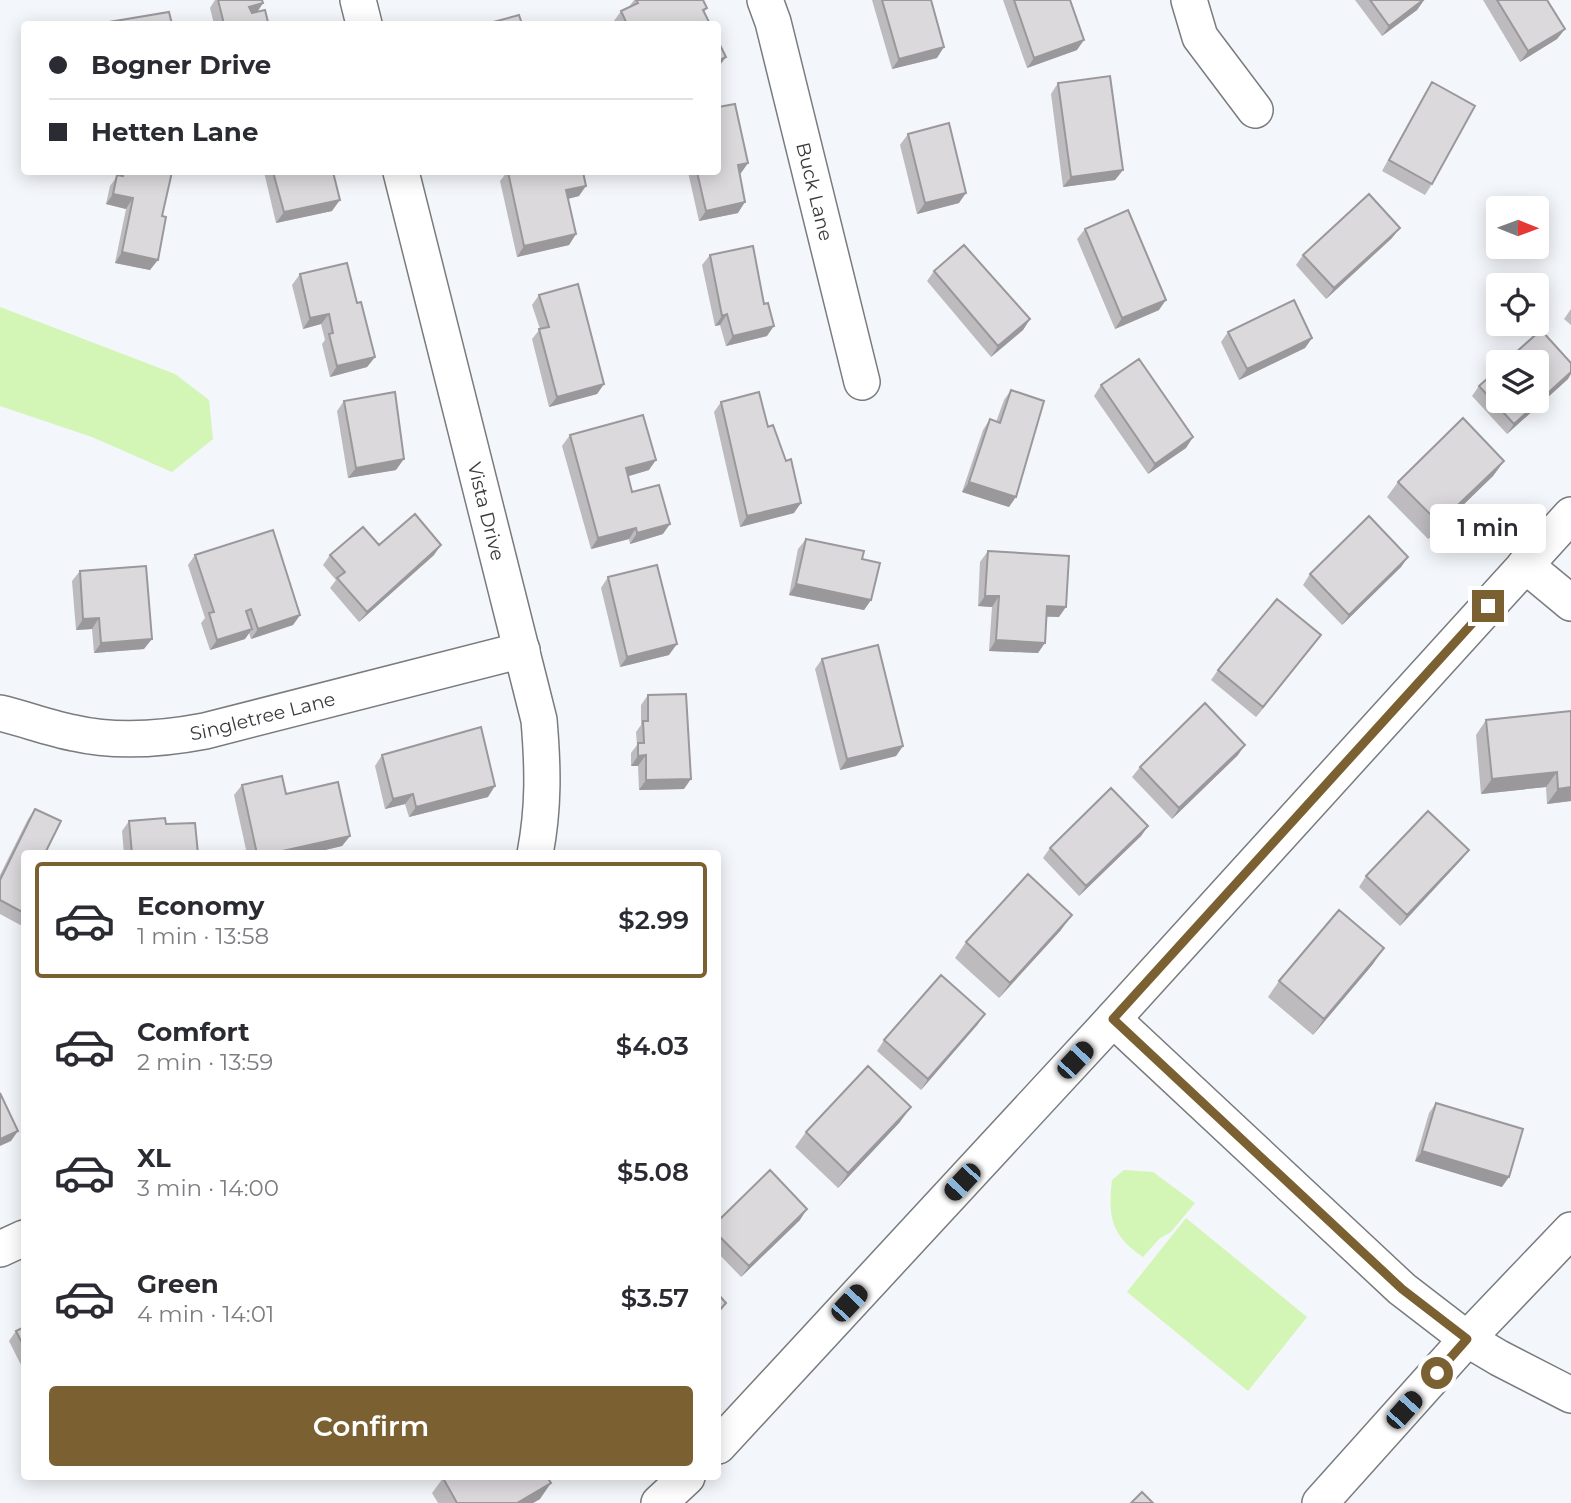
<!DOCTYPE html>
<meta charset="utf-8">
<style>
:root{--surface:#fff;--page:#f2f2f3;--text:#2b2b33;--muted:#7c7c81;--line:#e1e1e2;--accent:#7b6132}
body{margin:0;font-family:Montserrat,sans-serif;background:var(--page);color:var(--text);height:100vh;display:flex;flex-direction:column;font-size:26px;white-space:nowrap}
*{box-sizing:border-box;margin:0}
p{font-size:23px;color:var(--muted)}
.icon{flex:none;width:38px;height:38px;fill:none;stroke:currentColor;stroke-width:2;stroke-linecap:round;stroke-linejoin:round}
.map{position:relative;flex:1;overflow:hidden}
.details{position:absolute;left:21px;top:850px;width:700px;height:630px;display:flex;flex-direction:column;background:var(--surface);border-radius:7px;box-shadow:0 4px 18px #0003}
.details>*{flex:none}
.guide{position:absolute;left:21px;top:21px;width:700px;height:154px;border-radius:7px;box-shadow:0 4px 18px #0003;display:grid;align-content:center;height:154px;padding:0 28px;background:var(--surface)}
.needle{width:46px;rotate:91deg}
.buttons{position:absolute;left:1486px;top:196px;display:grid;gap:14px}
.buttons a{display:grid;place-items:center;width:63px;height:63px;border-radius:7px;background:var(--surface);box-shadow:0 4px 18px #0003;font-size:35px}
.end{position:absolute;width:32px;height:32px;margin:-16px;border:9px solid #7b6132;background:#fff;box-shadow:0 0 0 4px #fff}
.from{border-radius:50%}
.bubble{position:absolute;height:49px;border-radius:7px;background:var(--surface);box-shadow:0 4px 18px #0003;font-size:23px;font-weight:600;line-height:49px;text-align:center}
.car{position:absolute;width:21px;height:42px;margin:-21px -10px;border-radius:9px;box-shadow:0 0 5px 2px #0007;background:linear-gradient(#222 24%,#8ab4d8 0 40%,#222 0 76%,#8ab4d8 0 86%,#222 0)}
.guide b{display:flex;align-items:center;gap:24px;height:66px;font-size:26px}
.guide b+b{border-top:2px solid var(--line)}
.guide i{width:18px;height:18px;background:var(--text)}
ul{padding:12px 0 0;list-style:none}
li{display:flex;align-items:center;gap:21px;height:116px;margin:0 14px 10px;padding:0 14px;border:4px solid transparent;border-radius:7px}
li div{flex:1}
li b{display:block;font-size:26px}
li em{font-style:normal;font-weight:600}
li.selected{border-color:var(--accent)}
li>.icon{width:63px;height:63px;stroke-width:1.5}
.action{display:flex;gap:14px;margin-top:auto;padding:14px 28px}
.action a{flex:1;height:80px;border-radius:7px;background:var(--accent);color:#fff;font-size:28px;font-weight:600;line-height:80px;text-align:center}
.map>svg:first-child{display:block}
.green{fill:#d3f5b5}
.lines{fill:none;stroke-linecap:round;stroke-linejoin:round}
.street-casing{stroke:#797c7f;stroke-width:38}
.street{stroke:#fff;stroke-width:35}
.wall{fill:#bdbbbe}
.shaded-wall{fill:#9a989b}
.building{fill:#dcd9dd;stroke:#9a989b;stroke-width:2}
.route{stroke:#7b6132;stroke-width:9}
.labels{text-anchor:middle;stroke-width:5;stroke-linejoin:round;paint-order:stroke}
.street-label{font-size:19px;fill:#393a3c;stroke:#fff}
</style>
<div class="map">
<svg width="1571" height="1503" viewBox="0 0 1571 1503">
<rect width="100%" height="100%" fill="#f3f6fa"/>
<path class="green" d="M 0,307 L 175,374 L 209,400 L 213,439 L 172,472 L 92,437 L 0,406 Z
M 1124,1170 L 1153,1172 L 1195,1203 L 1171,1232 L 1160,1238 L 1143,1257 C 1111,1235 1108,1218 1112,1180 Z
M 1186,1218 L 1307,1317 L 1248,1391 L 1127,1292 Z"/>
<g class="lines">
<defs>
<g id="street">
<path d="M 358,0 L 364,24"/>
<path id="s1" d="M 765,0 L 773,22 L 862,382"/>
<path d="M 1189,0 L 1200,37 L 1255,110"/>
<path id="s2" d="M 401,172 L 539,720 C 543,767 544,807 535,854"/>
<path d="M 1525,565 L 1571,603"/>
<path id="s3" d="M 0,713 C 25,719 49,728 74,733 C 117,743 163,739 205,731 L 522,650"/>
<path d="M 1113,1019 L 1402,1289 L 1467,1339 L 1499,1358 L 1571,1395"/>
<path d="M 0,1249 L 24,1238"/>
<path d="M 718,1446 L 1113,1019 L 1571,515"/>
<path d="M 659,1503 L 687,1477"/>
<path d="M 1320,1503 L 1467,1339 L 1571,1230"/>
</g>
</defs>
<use href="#street" class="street-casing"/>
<use href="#street" class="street"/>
</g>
<path class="wall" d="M 215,0 L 262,0 L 263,3 L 257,12 L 267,24 L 214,24 L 210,8 Z
M 634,0 L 703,0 L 707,8 L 704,12 L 710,24 L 615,24 L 614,21 L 621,11 L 629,7 Z
M 872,0 L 931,0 L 937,58 L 892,69 Z
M 1003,0 L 1070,0 L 1077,50 L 1027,68 Z
M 1355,0 L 1424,0 L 1417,10 L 1382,36 Z
M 1483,0 L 1547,0 L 1565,29 L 1557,39 L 1520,62 Z
M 1432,82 L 1432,184 L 1425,195 L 1382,171 L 1425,93 Z
M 1058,83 L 1123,170 L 1115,180 L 1063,187 L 1051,94 Z
M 908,134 L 959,203 L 917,214 L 900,145 Z
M 748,163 L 740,174 L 738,213 L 699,221 L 688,172 L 718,172 Z
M 119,172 L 172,172 L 150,270 L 115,263 L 126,209 L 106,204 L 110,186 L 118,175 Z
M 264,172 L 333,172 L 332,211 L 276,223 Z
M 507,172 L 583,172 L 579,196 L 568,199 L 576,234 L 569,245 L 517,257 L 500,181 Z
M 1085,229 L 1159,310 L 1115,329 L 1077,239 Z
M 1392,238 L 1326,299 L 1296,265 L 1303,255 Z
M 710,255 L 767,336 L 726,346 L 720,325 L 715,326 L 702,265 Z
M 934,271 L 1030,319 L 1023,330 L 991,357 L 927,281 Z
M 300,274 L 357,303 L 375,357 L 367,367 L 330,377 L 322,344 L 325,340 L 321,324 L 303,329 L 292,285 Z
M 539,295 L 604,384 L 597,394 L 549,407 L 532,339 L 540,329 L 532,305 Z
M 1571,309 L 1571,325 L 1564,319 Z
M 1228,332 L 1312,338 L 1305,348 L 1239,380 L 1221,342 Z
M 1568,379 L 1507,434 L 1472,396 L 1479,386 Z
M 1101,385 L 1193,437 L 1186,448 L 1148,474 L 1094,396 Z
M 1011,390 L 1009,507 L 962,492 L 983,430 L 990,419 L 996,422 L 1004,400 Z
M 344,401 L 396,470 L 348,478 L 337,411 Z
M 721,402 L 768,427 L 794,513 L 740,527 L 714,412 Z
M 570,435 L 649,470 L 628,476 L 632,492 L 663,534 L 630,544 L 629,539 L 591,549 L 562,446 Z
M 1504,461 L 1493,476 L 1428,539 L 1387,497 L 1398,482 Z
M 806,539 L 862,559 L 871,600 L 864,610 L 789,595 L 798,549 Z
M 379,545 L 434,555 L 359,622 L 330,588 L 336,580 L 323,565 L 330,555 Z
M 988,551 L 1059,617 L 1047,617 L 1038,653 L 989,651 L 992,607 L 978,606 L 980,562 Z
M 195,555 L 300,615 L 293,625 L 251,639 L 249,633 L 245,639 L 210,650 L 201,623 L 205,618 L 188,565 Z
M 1408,557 L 1401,567 L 1342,625 L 1303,585 L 1310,574 Z
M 80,571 L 144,649 L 94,653 L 92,629 L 76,630 L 72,581 Z
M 608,577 L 669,655 L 620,667 L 601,588 Z
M 1313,645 L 1256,717 L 1211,680 L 1218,670 Z
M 822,659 L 903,746 L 896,756 L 840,770 L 815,669 Z
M 648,695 L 684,789 L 639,790 L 638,766 L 631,766 L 631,753 L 637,745 L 636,732 L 641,725 L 641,705 Z
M 1571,711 L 1571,801 L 1547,804 L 1546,787 L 1481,794 L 1476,735 L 1486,720 Z
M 382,755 L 488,797 L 409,817 L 405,804 L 385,809 L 375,766 Z
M 1238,755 L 1172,819 L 1132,777 L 1140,767 Z
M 242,785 L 286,794 L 350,836 L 342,846 L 308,854 L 247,854 L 234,795 Z
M 35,809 L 24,854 L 24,927 L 0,914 L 0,875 L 28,819 Z
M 129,821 L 166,824 L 198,854 L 124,854 L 122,831 Z
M 1148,826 L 1141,836 L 1079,896 L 1043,858 L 1050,848 Z
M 1469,850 L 1461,860 L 1400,926 L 1359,887 L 1366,876 Z
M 1061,930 L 999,998 L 955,958 L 966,942 Z
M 1373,964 L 1313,1035 L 1268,997 L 1279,981 Z
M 978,1024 L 921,1090 L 877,1051 L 884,1040 Z
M 1436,1103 L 1502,1187 L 1415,1161 L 1429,1113 Z
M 900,1122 L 838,1188 L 795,1147 L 806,1132 Z
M 800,1220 L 741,1277 L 718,1253 L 718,1221 Z
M 24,1327 L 24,1371 L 9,1341 L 16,1331 Z
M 443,1478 L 540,1499 L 533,1503 L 438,1503 L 432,1493 Z"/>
<path class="shaded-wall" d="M 1424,0 L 1417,10 L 1382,36 L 1389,26 Z
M 263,3 L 256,14 L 242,17 L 249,7 Z
M 1565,29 L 1557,39 L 1520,62 L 1528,51 Z
M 1084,40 L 1077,50 L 1027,68 L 1034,58 Z
M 944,47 L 937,58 L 892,69 L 899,59 Z
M 726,57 L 718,68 L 718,61 Z
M 748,163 L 741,173 L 731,175 L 738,165 Z
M 1123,170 L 1115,180 L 1063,187 L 1071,177 Z
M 586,186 L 579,196 L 559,201 L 566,190 Z
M 966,193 L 959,203 L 917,214 L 925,203 Z
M 113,194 L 133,198 L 126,209 L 106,204 Z
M 340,200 L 332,211 L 276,223 L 284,212 Z
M 745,202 L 738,213 L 699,221 L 706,211 Z
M 1400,228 L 1392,238 L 1326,299 L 1334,288 Z
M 576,234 L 569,245 L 517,257 L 524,246 Z
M 122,252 L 158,260 L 150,270 L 115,263 Z
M 1166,300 L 1159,310 L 1115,329 L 1122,318 Z
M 329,314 L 321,324 L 303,329 L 310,318 Z
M 727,314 L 720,325 L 715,326 L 722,316 Z
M 1030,319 L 1023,330 L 991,357 L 998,346 Z
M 774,326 L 767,336 L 726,346 L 733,336 Z
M 1312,338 L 1305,348 L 1239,380 L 1247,369 Z
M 375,357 L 367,367 L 330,377 L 337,366 Z
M 1571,372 L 1571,374 L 1568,379 L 1507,434 L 1514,424 Z
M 604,384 L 597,394 L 549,407 L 557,397 Z
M 1193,437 L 1186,448 L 1148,474 L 1155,464 Z
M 404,459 L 396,470 L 348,478 L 356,468 Z
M 656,460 L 649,470 L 619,479 L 626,468 Z
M 1504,461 L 1493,476 L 1428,539 L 1439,523 Z
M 969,482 L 1016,497 L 1009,507 L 962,492 Z
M 801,503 L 794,513 L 740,527 L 747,516 Z
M 670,524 L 663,534 L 630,544 L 637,533 Z
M 636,528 L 629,539 L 591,549 L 598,538 Z
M 441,545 L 434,555 L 359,622 L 367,612 Z
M 1408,557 L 1401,567 L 1342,625 L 1349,615 Z
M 796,584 L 871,600 L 864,610 L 789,595 Z
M 985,596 L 999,596 L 992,607 L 978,606 Z
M 1047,606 L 1066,607 L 1059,617 L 1040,616 Z
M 300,615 L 293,625 L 251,639 L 258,629 Z
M 99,618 L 92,629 L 76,630 L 83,619 Z
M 252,629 L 245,639 L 210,650 L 217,640 Z
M 1321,635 L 1313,645 L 1256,717 L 1263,707 Z
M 152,639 L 144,649 L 94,653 L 101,643 Z
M 996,640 L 1045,643 L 1038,653 L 989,651 Z
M 677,644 L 669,655 L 620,667 L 627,657 Z
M 1245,745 L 1238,755 L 1172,819 L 1179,808 Z
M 903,746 L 896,756 L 840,770 L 847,759 Z
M 646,755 L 638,766 L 631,766 L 638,756 Z
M 1557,772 L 1546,787 L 1481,794 L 1492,779 Z
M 691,779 L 684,789 L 639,790 L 646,780 Z
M 495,786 L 488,797 L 409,817 L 416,807 Z
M 1571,787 L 1571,801 L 1547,804 L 1558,789 Z
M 413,794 L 405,804 L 385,809 L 393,799 Z
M 1148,826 L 1141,836 L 1079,896 L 1086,886 Z
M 350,836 L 342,846 L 308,854 L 269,854 Z
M 1469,850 L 1461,860 L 1400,926 L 1407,915 Z
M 1072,915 L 1061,930 L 999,998 L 1010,983 Z
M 1384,948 L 1373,964 L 1313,1035 L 1324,1019 Z
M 985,1014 L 978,1024 L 921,1090 L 928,1079 Z
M 911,1107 L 900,1122 L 838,1188 L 848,1173 Z
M 18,1131 L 11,1141 L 0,1146 L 0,1139 Z
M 1422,1151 L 1509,1177 L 1502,1187 L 1415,1161 Z
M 807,1209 L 800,1220 L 741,1277 L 749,1266 Z
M 551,1483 L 540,1499 L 533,1503 L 517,1503 Z"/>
<path class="building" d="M 218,0 L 262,0 L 263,3 L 249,7 L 252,13 L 265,10 L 268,22 L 260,24 L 224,24 Z
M 636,0 L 703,0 L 707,8 L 703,10 L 710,24 L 627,24 L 621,11 L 638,3 Z
M 882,0 L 931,0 L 944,47 L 899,59 Z
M 1014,0 L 1070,0 L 1084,40 L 1034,58 Z
M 1370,0 L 1423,0 L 1389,26 Z
M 1497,0 L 1547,0 L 1565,29 L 1528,51 Z
M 169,12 L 172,24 L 97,24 Z
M 519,15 L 522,24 L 486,24 Z
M 718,41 L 726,57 L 718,61 Z
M 1110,76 L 1123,170 L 1071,177 L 1058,83 Z
M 1432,82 L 1475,106 L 1432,184 L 1389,160 Z
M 735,104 L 748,163 L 738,165 L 745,202 L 706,211 L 697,172 L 718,172 L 718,107 Z
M 949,123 L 966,193 L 925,203 L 908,134 Z
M 124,172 L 172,172 L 162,216 L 166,217 L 158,260 L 122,252 L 133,198 L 113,194 L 117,175 L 123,176 Z
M 273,172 L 333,172 L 340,200 L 284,212 Z
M 508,172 L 583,172 L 586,186 L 566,190 L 576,234 L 524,246 Z
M 1369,194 L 1400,228 L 1334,288 L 1303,255 Z
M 1128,210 L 1166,300 L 1122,318 L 1085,229 Z
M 964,245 L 1030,319 L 998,346 L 934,271 Z
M 753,246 L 764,304 L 768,303 L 774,326 L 733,336 L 727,314 L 722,316 L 710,255 Z
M 347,263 L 357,303 L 361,302 L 375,357 L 337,366 L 329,334 L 333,333 L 329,314 L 310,318 L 300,274 Z
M 578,284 L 604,384 L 557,397 L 539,329 L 549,327 L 539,295 Z
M 1294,300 L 1312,338 L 1247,369 L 1228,332 Z
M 1541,330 L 1571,363 L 1571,372 L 1514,424 L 1479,386 L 1498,369 L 1498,401 L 1536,401 L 1536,362 L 1505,362 Z
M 1139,359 L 1193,437 L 1155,464 L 1101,385 Z
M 1011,390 L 1044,401 L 1016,497 L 969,482 L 990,419 L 1000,423 Z
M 395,392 L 404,459 L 356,468 L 344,401 Z
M 759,392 L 768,427 L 773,425 L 786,461 L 791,459 L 801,503 L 747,516 L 721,402 Z
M 643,415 L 656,460 L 626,468 L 632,492 L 659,485 L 670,524 L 637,533 L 636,528 L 598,538 L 570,435 Z
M 1463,418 L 1504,461 L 1439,523 L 1398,482 Z
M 415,514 L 441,545 L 367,612 L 337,578 L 345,572 L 330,555 L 363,527 L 379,545 Z
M 1369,516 L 1408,557 L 1349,615 L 1310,574 Z
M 273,530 L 300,615 L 258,629 L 251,609 L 246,611 L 252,629 L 217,640 L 209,613 L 214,612 L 195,555 Z
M 806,539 L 864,551 L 862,559 L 880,563 L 871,600 L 796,584 Z
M 988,551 L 1069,556 L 1066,607 L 1047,606 L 1045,643 L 996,640 L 999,596 L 985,596 Z
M 657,565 L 677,644 L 627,657 L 608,577 Z
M 146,566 L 152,639 L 101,643 L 99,618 L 83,619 L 80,571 Z
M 1277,599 L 1321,635 L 1263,707 L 1218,670 Z
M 878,645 L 903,746 L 847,759 L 822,659 Z
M 686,694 L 691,779 L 646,780 L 646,755 L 638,756 L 638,743 L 644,743 L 643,721 L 648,721 L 648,695 Z
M 1205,703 L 1245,745 L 1179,808 L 1140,767 Z
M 1571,711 L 1571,787 L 1558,789 L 1557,772 L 1492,779 L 1486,720 Z
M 481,727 L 495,786 L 416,807 L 413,794 L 393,799 L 382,755 Z
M 282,776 L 286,794 L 338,782 L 350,836 L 269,854 L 257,854 L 242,785 Z
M 1111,788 L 1148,826 L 1086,886 L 1050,848 Z
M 35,809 L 61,821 L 46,851 L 52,854 L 24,854 L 24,913 L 0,900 L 0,880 Z
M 1428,811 L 1469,850 L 1407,915 L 1366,876 Z
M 165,818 L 166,824 L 195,823 L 198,854 L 132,854 L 129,821 Z
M 1028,874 L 1072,915 L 1010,983 L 966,942 Z
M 1339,910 L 1384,948 L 1324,1019 L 1279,981 Z
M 941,975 L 985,1014 L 928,1079 L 884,1040 Z
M 868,1066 L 911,1107 L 848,1173 L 806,1132 Z
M 0,1093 L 18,1131 L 0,1139 Z
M 1436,1103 L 1523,1129 L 1509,1177 L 1422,1151 Z
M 770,1170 L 807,1209 L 749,1266 L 718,1235 L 718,1221 Z
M 718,1294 L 726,1303 L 718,1312 Z
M 24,1327 L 24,1347 L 16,1331 Z
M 444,1477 L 547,1477 L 551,1483 L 517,1503 L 457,1503 L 443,1478 Z
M 1142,1492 L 1153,1503 L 1131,1503 Z"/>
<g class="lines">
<path class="route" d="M 1437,1373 L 1467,1339 L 1402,1289 L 1113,1019 L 1488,606"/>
</g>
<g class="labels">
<g class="street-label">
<text dy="7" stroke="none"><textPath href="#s1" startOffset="198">Buck Lane</textPath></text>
<text dy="7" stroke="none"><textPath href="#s2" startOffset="350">Vista Drive</textPath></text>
<text dy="7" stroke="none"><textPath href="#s3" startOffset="268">Singletree Lane</textPath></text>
</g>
</g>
</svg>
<div class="buttons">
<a><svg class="needle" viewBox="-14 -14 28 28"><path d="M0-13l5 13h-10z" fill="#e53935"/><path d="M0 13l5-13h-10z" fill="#7c7c81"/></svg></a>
<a><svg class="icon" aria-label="locate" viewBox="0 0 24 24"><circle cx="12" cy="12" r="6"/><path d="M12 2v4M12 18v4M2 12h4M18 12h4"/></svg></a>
<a><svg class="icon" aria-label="layers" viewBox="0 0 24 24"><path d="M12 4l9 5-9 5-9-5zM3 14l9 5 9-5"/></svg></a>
</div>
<i class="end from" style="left:1437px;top:1373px"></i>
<i class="end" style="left:1488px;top:606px"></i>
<div class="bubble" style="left:1430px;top:504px;width:116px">1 min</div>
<i class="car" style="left:1075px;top:1060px;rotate:43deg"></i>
<i class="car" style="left:962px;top:1182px;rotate:223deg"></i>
<i class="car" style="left:849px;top:1303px;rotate:43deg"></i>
<i class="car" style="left:1404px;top:1410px;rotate:42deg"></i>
<div class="guide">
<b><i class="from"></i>Bogner Drive</b>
<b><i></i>Hetten Lane</b>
</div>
<section class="details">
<ul>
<li class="selected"><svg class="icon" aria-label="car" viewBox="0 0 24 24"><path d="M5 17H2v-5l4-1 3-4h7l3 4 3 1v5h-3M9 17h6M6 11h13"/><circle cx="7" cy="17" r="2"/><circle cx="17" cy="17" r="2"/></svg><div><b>Economy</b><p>1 min · 13:58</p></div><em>$2.99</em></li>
<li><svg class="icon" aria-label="car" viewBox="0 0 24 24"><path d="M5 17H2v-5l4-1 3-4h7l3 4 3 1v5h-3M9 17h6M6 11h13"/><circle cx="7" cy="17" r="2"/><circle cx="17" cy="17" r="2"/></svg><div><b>Comfort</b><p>2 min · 13:59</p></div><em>$4.03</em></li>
<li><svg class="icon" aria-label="car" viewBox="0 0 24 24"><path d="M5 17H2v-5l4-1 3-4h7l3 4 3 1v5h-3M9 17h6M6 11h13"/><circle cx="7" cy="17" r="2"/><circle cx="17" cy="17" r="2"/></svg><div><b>XL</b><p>3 min · 14:00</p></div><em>$5.08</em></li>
<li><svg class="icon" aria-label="car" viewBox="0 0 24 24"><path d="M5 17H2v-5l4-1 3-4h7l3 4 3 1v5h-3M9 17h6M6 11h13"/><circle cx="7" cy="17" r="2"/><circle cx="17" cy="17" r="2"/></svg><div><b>Green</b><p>4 min · 14:01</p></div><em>$3.57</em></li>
</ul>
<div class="action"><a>Confirm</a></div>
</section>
</div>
